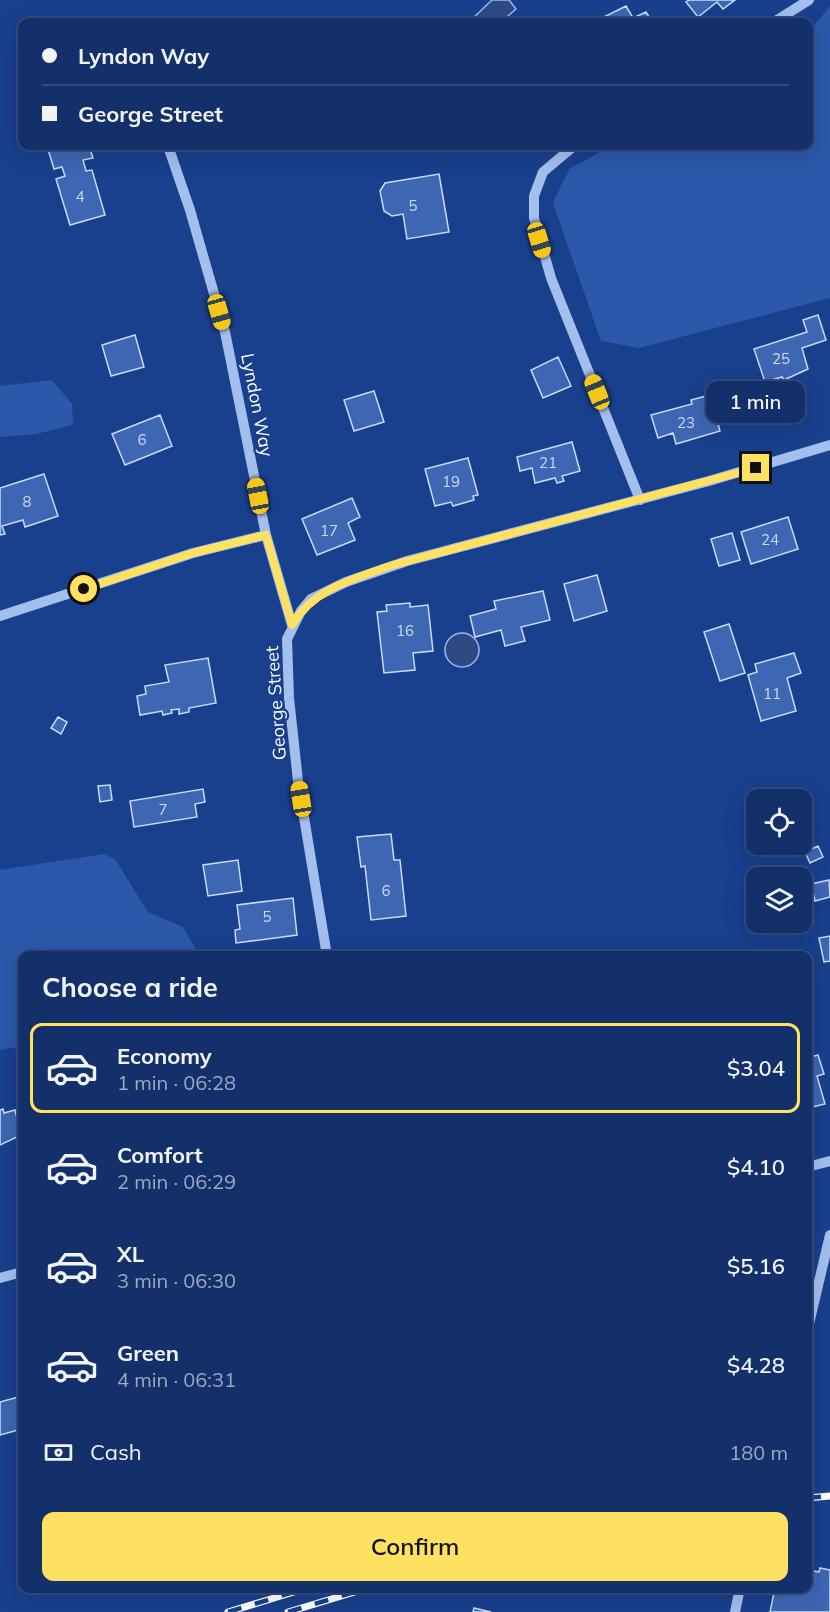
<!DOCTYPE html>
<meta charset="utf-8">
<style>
:root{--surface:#13306a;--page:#203c72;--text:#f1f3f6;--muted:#9da9c1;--line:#324b7e;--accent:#ffe161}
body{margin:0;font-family:Mulish,sans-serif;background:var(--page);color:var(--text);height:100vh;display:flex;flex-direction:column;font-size:22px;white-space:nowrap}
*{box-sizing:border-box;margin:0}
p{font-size:20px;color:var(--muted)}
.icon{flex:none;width:33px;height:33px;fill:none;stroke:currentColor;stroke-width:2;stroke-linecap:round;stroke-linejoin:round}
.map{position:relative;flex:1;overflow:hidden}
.sheet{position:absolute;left:18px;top:951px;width:794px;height:642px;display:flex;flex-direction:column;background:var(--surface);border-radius:12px;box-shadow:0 6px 24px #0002,0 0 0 2px var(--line)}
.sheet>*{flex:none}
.banner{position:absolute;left:18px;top:18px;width:795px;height:132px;border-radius:12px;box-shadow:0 6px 24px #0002,0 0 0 2px var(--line);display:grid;align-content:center;height:132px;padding:0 24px;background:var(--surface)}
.fabs{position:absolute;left:746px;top:789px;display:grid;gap:12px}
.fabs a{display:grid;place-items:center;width:66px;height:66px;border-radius:12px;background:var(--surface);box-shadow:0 6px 24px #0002,0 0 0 2px var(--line);font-size:30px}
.end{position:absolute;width:27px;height:27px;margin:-14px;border:8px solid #ffe161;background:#111;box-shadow:0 0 0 3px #111}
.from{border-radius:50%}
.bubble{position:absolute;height:42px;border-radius:12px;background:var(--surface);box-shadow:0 6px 24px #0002,0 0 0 2px var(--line);font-size:20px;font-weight:600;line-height:42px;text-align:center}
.car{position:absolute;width:18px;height:36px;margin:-18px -9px;border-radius:8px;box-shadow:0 0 4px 2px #0007;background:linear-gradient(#f5c518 24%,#345 0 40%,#f5c518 0 76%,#345 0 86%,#f5c518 0)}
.banner b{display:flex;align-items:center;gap:21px;height:57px;font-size:22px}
.banner b+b{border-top:2px solid var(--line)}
.banner i{width:15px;height:15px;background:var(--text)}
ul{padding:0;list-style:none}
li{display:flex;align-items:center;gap:18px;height:90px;margin:0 12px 9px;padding:0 12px;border:3px solid transparent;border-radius:12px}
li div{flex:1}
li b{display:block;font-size:22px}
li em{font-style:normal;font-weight:600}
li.selected{border-color:var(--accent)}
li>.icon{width:54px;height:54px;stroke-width:1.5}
h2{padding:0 24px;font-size:27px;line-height:72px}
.pay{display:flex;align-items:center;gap:15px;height:66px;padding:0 24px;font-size:22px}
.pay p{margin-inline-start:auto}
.action{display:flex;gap:12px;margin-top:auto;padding:12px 24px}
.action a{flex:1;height:69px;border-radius:12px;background:var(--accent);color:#111;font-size:24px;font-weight:600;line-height:69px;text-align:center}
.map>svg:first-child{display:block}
.green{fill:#2b58ab}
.water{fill:#2d4a83;stroke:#97b7f1;stroke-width:1.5}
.building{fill:#3d66b3;stroke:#cadbfa;stroke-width:1.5}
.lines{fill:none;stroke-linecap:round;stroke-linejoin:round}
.minor{stroke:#a4beee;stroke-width:10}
.rail-casing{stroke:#fff;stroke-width:7}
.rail{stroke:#19408d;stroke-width:4.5;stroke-dasharray:14;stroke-linecap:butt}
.route{stroke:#ffe161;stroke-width:8}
.labels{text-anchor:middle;stroke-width:4.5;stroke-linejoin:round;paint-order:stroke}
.number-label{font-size:15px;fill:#ced9ec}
.street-label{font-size:18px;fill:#fff;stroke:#19408d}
</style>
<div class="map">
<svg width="830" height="1612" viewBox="0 0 830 1612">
<rect width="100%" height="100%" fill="#19408d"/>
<path class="green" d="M 830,6 L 830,298 L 639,348 L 601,341 L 553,203 L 569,169 L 611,146 L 808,146 L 809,32 Z
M 52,380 L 72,404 L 73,425 L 36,434 L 0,437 L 0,386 Z
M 104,854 L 115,859 L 148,912 L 183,927 L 199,955 L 22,956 L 22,1046 L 0,1050 L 0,870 Z"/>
<path class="water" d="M 492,0 L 509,0 L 516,9 L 501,22 L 469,22 Z
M445 650a17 17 0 1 1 34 0a17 17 0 1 1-34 0Z"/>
<path class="building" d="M 689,0 L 735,0 L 723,9 L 717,2 L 698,17 L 686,2 Z
M 626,6 L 633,18 L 646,12 L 652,22 L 594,22 Z
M 47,146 L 89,146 L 93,158 L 83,160 L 86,171 L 92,170 L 105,215 L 70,225 L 56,179 L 65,176 L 62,167 L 54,169 Z
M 439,174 L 449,232 L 407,239 L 403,214 L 392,216 L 384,211 L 380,191 L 385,183 Z
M 818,315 L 826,340 L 802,348 L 808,369 L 784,380 L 782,377 L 765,382 L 754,349 L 807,332 L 803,320 Z
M 135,335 L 144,367 L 111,376 L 102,345 Z
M 558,357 L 571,386 L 543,398 L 531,370 Z
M 374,391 L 384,422 L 354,431 L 344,400 Z
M 710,395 L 720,431 L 676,444 L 673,433 L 658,438 L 651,415 L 692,404 L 691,400 Z
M 160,415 L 172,446 L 125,465 L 112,434 Z
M 572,442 L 580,471 L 562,476 L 564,481 L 557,483 L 555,478 L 535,483 L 532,468 L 520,471 L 517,457 Z
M 468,458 L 478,495 L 473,496 L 474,500 L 453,506 L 451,502 L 435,506 L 425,469 Z
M 44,474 L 58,516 L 25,527 L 23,520 L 2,526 L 5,534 L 0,535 L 0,488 Z
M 352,498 L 360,517 L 348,523 L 355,540 L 317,555 L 302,519 Z
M 788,517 L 798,549 L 751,564 L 741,532 Z
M 732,533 L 740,560 L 719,566 L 711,539 Z
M 597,575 L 607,611 L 574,621 L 564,584 Z
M 543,591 L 550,620 L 521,627 L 525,641 L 505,646 L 501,630 L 475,637 L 470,616 L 496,609 L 494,601 Z
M 410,603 L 410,607 L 428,605 L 433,651 L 413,653 L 415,670 L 384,673 L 377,612 L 387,611 L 386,605 Z
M 729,624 L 745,673 L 720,681 L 704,632 Z
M 794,653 L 801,673 L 787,678 L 796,711 L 761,721 L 748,675 L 757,672 L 755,664 Z
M 208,658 L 216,703 L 189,708 L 189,712 L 179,714 L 179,709 L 171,710 L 172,713 L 163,715 L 162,711 L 140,715 L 137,696 L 146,694 L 145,686 L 169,682 L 165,665 Z
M 58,717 L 67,722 L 61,734 L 51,728 Z
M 110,785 L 112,800 L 100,802 L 98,786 Z
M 203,789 L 205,802 L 195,804 L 197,817 L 134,827 L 130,801 Z
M 391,834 L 394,860 L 400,860 L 406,916 L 371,920 L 365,866 L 361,867 L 357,837 Z
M 818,846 L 823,857 L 810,863 L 805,852 Z
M 238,860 L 242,891 L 208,896 L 203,865 Z
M 829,880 L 830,897 L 815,901 L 811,884 Z
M 293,898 L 297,935 L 236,943 L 235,930 L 240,929 L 237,905 Z
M 830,936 L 830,961 L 824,962 L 819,938 Z
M 818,1055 L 824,1074 L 817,1076 L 825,1104 L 812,1107 L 813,1113 L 807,1115 L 807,1058 Z
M 3,1109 L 4,1113 L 15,1110 L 21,1135 L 0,1145 L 0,1110 Z
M 22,1396 L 22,1429 L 0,1435 L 0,1402 Z
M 820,1568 L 830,1570 L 830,1612 L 770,1612 L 775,1588 L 807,1588 L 807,1570 L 819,1572 Z
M 474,1608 L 491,1612 L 473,1612 Z"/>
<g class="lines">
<path class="minor" d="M 774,22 L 809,0
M 168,146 L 190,210 L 225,332 L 266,535
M 574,146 L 543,172 L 534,196 L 534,218 L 551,278 L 640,500
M 0,616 L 193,553 L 266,535 L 292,625
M 327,956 L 298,781 L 289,698 L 287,639 L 301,611 L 311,599 L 346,582 L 407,561 L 709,481 L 830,445
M 807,1167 L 830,1161
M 0,1278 L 22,1272
M 807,1332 L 830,1235
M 735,1612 L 740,1588"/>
<defs>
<path id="rail" d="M 807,1498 L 830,1496
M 228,1612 L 307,1588
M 288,1612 L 368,1588"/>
</defs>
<use href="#rail" class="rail-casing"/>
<use href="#rail" class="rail"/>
</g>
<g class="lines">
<path class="route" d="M 84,589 L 193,553 L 266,535 L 292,625 C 314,588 354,579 393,565 L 756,468"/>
</g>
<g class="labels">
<g class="number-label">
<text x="80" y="202">4</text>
<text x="413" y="211">5</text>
<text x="781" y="364">25</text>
<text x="686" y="428">23</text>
<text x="142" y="445">6</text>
<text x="548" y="468">21</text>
<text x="451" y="487">19</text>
<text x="27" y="507">8</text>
<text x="329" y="536">17</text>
<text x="770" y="545">24</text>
<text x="405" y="636">16</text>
<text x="772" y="699">11</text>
<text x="163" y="815">7</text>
<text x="386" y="896">6</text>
<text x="267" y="922">5</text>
</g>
<g class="street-label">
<text transform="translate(257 405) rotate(79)" y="6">Lyndon Way</text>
<text transform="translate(276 703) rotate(-94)" y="6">George Street</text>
</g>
</g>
</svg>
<div class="fabs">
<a><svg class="icon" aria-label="locate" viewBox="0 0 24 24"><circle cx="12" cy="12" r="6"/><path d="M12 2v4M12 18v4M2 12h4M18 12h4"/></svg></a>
<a><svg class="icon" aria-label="layers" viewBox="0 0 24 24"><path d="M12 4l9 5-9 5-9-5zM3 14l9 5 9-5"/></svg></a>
</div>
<i class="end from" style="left:84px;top:589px"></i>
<i class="end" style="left:756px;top:468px"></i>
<div class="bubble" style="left:706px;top:381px;width:99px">1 min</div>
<i class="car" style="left:539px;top:240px;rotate:163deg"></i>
<i class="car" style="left:219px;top:312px;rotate:164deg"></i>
<i class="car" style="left:597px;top:392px;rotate:338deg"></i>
<i class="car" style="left:258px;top:496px;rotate:349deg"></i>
<i class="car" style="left:301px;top:799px;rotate:351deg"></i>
<div class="banner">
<b><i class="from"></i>Lyndon Way</b>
<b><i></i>George Street</b>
</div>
<section class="sheet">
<h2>Choose a ride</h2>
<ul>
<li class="selected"><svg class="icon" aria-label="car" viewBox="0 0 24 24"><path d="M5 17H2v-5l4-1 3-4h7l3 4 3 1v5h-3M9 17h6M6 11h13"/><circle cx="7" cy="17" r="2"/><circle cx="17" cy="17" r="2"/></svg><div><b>Economy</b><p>1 min · 06:28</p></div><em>$3.04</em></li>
<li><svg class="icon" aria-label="car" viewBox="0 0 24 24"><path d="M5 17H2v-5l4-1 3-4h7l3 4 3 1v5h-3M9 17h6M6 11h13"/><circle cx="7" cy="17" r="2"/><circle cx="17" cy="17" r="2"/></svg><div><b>Comfort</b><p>2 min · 06:29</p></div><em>$4.10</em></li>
<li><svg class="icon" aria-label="car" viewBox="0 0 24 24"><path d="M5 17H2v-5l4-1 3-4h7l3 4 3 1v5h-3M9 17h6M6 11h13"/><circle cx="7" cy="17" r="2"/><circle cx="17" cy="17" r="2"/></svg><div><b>XL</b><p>3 min · 06:30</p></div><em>$5.16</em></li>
<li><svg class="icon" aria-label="car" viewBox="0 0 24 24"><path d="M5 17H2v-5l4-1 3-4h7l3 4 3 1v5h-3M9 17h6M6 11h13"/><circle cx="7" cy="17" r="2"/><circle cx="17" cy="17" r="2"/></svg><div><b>Green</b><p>4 min · 06:31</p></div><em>$4.28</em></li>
</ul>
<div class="pay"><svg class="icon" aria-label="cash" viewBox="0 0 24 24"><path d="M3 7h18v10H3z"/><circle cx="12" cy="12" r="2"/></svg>Cash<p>180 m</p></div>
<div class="action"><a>Confirm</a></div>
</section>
</div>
